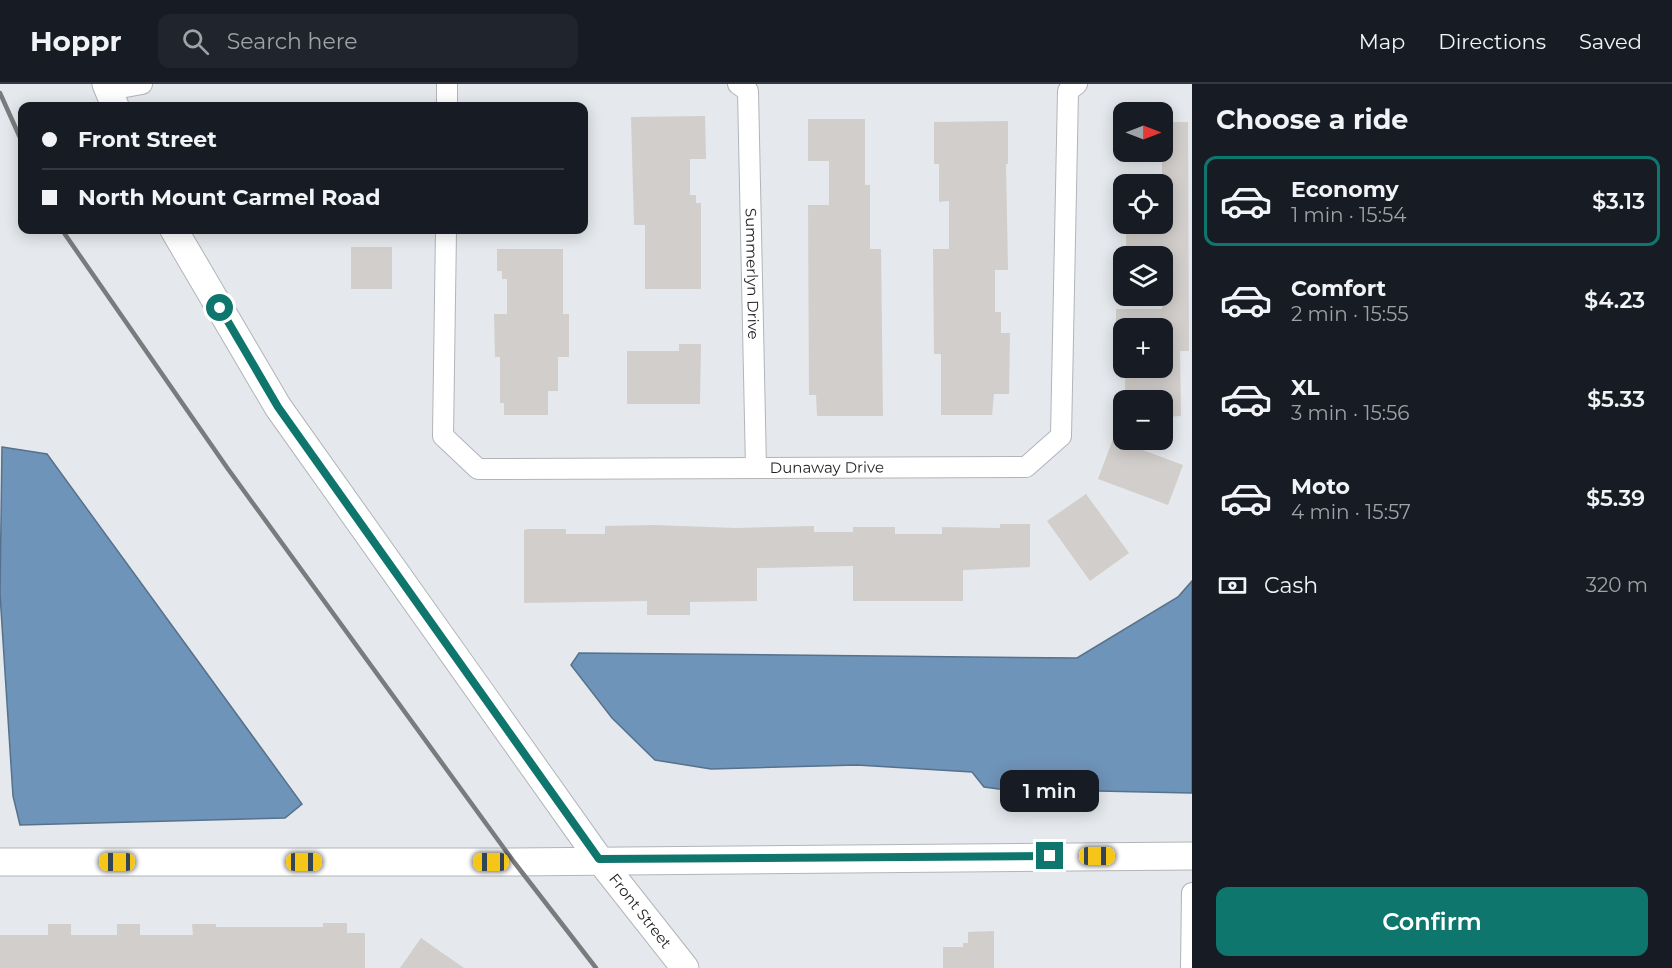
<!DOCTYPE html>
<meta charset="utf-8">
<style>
:root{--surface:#171b24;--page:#20242c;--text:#f1f3f6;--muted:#9ea1a6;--line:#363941;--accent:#0f766e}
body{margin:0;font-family:Montserrat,sans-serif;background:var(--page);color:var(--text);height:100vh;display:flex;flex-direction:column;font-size:22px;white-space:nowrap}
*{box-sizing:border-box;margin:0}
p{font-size:20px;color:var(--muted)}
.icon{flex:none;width:33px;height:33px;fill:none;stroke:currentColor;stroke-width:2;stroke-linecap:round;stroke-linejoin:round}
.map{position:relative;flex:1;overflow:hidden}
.panel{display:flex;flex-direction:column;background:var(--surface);width:480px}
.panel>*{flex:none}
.hud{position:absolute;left:18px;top:18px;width:570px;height:132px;border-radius:12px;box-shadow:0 3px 15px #0003;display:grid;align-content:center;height:132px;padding:0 24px;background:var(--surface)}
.needle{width:39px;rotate:90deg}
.buttons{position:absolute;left:1113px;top:18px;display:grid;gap:12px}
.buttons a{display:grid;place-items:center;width:60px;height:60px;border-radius:12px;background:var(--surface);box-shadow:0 3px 15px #0003;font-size:30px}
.end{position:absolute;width:27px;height:27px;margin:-14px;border:8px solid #0f766e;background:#fff;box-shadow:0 0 0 3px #fff}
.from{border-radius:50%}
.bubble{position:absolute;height:42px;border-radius:12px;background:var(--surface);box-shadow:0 3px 15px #0003;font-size:20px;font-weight:600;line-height:42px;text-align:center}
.car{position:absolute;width:18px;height:36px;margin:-18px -9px;border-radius:8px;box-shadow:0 0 4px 2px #0007;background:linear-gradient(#f5c518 24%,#345 0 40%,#f5c518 0 76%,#345 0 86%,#f5c518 0)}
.hud b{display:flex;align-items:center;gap:21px;height:57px;font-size:22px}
.hud b+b{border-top:2px solid var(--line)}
.hud i{width:15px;height:15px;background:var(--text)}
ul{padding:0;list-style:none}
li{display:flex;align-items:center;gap:18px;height:90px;margin:0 12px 9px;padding:0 12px;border:3px solid transparent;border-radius:12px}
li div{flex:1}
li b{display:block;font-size:22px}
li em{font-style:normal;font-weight:600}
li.current{border-color:var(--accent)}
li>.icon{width:54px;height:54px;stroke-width:1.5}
h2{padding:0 24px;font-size:27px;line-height:72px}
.pay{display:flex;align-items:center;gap:15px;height:66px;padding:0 24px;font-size:22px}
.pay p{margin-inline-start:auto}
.button{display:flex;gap:12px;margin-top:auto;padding:12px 24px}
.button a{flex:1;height:69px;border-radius:12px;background:var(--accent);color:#fff;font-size:24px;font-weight:600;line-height:69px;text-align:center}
header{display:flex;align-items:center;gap:36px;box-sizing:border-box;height:84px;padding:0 30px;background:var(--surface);border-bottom:2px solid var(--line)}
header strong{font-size:28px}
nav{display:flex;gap:33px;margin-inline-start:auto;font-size:21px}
.search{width:420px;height:54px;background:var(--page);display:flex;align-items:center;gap:15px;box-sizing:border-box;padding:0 21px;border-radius:12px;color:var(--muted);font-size:22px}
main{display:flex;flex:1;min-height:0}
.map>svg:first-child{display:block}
.water{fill:#6f94b9;stroke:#56718b;stroke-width:1.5}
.building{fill:#d2cecb}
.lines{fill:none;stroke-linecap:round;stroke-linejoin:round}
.street-casing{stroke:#b2b5b8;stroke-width:22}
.secondary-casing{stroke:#b2b5b8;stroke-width:29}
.street{stroke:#fff;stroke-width:20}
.secondary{stroke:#fff;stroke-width:27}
.rail{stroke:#797b7d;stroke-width:4.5}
.route{stroke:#0f766e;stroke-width:8}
.labels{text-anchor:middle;stroke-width:4.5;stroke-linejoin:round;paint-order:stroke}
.street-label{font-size:15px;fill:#1d1e1f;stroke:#e5e8ec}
</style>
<header>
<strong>Hoppr</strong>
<div class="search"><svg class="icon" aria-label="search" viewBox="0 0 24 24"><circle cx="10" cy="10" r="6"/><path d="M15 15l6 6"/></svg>Search here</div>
<nav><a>Map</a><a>Directions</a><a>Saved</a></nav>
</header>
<main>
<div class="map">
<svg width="1192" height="884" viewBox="0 0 1192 884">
<rect width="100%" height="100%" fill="#e5e8ec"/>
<path class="water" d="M 2,363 L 47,370 L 302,720 L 285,734 L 20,741 L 13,712 L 0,510 Z
M 1192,497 L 1192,709 L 999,705 L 984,703 L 972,688 L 857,681 L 711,685 L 655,676 L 612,634 L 571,581 L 579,569 L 1077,574 L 1178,513 Z"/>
<path class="building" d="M 705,32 L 706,75 L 690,75 L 690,111 L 696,111 L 696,119 L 701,119 L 701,205 L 645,205 L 645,141 L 634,141 L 631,33 Z
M 808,35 L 865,35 L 865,101 L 870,101 L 870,165 L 881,165 L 883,332 L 817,332 L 816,311 L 809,311 L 808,121 L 829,121 L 829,77 L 808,77 Z
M 1008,37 L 1008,80 L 1006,80 L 1008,186 L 995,186 L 995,228 L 1001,228 L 1001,249 L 1010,249 L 1009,310 L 994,310 L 992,331 L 941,331 L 941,270 L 934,270 L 933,165 L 949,165 L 949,117 L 939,118 L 939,80 L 934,80 L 934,38 Z
M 1162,38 L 1188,38 L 1189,267 L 1180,267 L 1181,332 L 1162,333 L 1162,316 L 1125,316 L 1125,290 L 1162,290 L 1162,244 L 1116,244 L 1116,225 L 1162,225 L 1162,172 L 1126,172 L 1126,140 L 1162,140 Z
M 351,163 L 392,163 L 392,205 L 351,205 Z
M 497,165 L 563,165 L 563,230 L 569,230 L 569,273 L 558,273 L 558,307 L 548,307 L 548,331 L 504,331 L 504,319 L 500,319 L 500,273 L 495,273 L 494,230 L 507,230 L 507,195 L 502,195 L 502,187 L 497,187 Z
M 679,260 L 701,260 L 700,320 L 627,320 L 627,267 L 679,267 Z
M 1113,355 L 1183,381 L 1168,421 L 1098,395 Z
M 1086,410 L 1129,469 L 1090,497 L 1047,437 Z
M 1000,440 L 1030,440 L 1030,483 L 963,486 L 963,517 L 853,517 L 853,482 L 757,484 L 757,517 L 690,518 L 690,531 L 647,531 L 647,517 L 524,519 L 524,446 L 529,445 L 566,445 L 566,450 L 605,450 L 605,442 L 652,441 L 736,444 L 814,442 L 814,448 L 853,448 L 853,443 L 895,443 L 895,450 L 942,450 L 942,443 L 1000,444 Z
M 323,839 L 347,839 L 347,849 L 365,849 L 365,884 L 0,884 L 0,851 L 48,851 L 48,840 L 71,840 L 71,851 L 117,851 L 117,840 L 140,840 L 140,851 L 193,851 L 192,840 L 216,840 L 216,843 L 323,843 Z
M 994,847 L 994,884 L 943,884 L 943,863 L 963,863 L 963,859 L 968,859 L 968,848 Z
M 421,854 L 464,884 L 400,884 Z"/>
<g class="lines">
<defs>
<g id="street">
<path id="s1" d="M 738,0 L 748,7 L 756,384"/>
<path d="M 109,6 L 142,0"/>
<path d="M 447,22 L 447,0"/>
<path id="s2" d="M 446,146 L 443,352 L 478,385 L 1026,383 L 1061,352 L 1068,7 L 1077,0"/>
<path d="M 1191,884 L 1192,809"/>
</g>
<g id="secondary">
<path d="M 106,0 L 115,22"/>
<path id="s3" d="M 174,146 L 278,323 L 599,775 L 685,884"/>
<path d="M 0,778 L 514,778 L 1192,772"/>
</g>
</defs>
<use href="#street" class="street-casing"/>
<use href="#secondary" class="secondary-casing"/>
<use href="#street" class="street"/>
<use href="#secondary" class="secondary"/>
<path class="rail" d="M 0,9 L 22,58
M 62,146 L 228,385 L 514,778 L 596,884"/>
</g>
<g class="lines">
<path class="route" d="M 220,224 L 278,323 L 599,775 L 1050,772"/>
</g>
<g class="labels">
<g class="street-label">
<text dy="5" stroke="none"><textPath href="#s1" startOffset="195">Summerlyn Drive</textPath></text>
<text dy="5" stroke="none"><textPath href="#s2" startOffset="603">Dunaway Drive</textPath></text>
<text dy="5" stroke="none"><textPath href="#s3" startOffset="826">Front Street</textPath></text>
</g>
</g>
</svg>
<div class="buttons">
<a><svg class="needle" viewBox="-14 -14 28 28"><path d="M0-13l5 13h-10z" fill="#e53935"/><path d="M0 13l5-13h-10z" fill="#9ea1a6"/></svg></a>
<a><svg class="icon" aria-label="locate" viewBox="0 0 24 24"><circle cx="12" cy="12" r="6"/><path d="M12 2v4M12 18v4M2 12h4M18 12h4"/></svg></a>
<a><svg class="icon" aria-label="layers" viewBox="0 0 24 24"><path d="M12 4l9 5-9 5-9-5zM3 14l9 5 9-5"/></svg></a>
<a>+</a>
<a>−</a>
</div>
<i class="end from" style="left:220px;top:224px"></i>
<i class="end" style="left:1050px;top:772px"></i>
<div class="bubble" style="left:1000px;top:686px;width:99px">1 min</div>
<i class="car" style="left:1097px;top:772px;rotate:90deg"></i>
<i class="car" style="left:117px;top:778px;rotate:270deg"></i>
<i class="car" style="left:304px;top:778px;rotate:90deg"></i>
<i class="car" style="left:491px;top:778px;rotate:270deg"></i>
<div class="hud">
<b><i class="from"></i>Front Street</b>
<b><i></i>North Mount Carmel Road</b>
</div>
</div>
<section class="panel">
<h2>Choose a ride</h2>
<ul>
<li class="current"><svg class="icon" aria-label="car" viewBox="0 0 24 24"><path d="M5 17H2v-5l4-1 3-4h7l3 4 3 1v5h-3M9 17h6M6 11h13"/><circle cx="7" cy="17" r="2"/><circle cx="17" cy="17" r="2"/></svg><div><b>Economy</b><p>1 min · 15:54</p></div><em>$3.13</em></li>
<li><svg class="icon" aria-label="car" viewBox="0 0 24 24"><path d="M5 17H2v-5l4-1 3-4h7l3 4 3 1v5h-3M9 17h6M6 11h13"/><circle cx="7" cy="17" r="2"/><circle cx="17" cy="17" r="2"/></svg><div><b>Comfort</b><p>2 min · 15:55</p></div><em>$4.23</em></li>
<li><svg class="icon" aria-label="car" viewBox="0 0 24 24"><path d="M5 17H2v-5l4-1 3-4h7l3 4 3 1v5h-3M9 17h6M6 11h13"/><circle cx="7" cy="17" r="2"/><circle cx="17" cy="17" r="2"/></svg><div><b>XL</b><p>3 min · 15:56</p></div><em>$5.33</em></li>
<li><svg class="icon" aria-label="car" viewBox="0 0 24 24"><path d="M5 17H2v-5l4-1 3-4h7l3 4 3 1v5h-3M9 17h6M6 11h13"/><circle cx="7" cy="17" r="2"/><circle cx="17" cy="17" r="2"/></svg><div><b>Moto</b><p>4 min · 15:57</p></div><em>$5.39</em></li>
</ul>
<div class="pay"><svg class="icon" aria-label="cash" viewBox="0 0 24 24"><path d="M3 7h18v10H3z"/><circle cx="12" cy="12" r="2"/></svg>Cash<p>320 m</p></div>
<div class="button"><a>Confirm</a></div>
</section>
</main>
